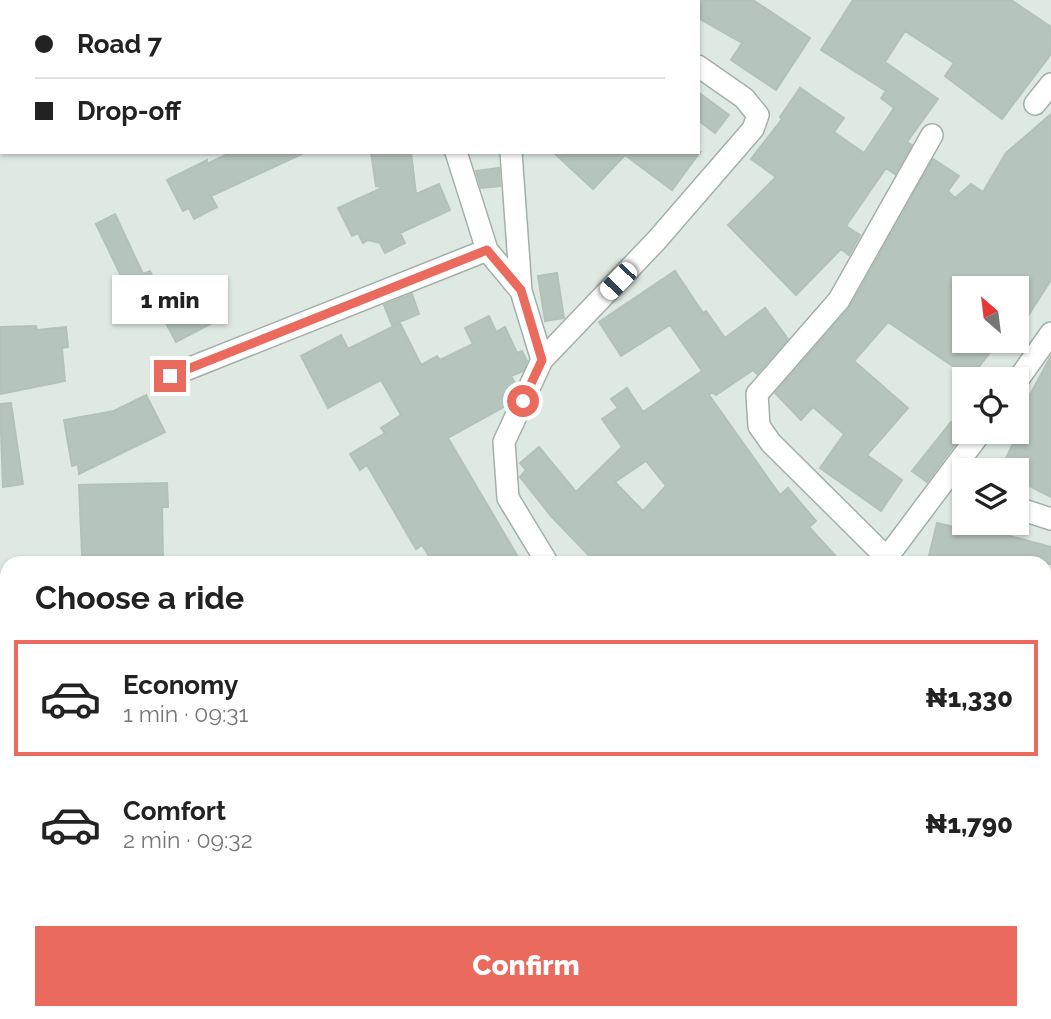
<!DOCTYPE html>
<meta charset="utf-8">
<style>
:root{--surface:#fff;--page:#f2f2f2;--text:#222;--muted:#767676;--line:#e0e0e0;--accent:#ea6b5d}
body{margin:0;font-family:Raleway,sans-serif;background:var(--page);color:var(--text);height:100vh;display:flex;flex-direction:column;font-size:26px;white-space:nowrap}
*{box-sizing:border-box;margin:0}
p{font-size:23px;color:var(--muted)}
.icon{flex:none;width:38px;height:38px;fill:none;stroke:currentColor;stroke-width:2;stroke-linecap:round;stroke-linejoin:round}
.map{position:relative;flex:1;overflow:hidden}
.drawer{position:absolute;left:0px;top:556px;width:1052px;height:464px;display:flex;flex-direction:column;background:var(--surface);border-radius:21px 21px 0 0;box-shadow:0 2px 5px #0004}
.drawer>*{flex:none}
.guide{position:absolute;left:0px;top:0px;width:700px;height:154px;box-shadow:0 2px 5px #0004;display:grid;align-content:center;height:154px;padding:0 35px;background:var(--surface)}
.needle{width:46px;rotate:332deg}
.fabs{position:absolute;left:952px;top:276px;display:grid;gap:14px}
.fabs a{display:grid;place-items:center;width:77px;height:77px;border-radius:0px;background:var(--surface);box-shadow:0 2px 5px #0004;font-size:35px}
.end{position:absolute;width:32px;height:32px;margin:-16px;border:9px solid #ea6b5d;background:#fff;box-shadow:0 0 0 4px #fff}
.from{border-radius:50%}
.bubble{position:absolute;height:49px;border-radius:0px;background:var(--surface);box-shadow:0 2px 5px #0004;font-size:23px;font-weight:800;line-height:49px;text-align:center}
.car{position:absolute;width:21px;height:42px;margin:-21px -10px;border-radius:9px;box-shadow:0 0 5px 2px #0007;background:linear-gradient(#fff 24%,#345 0 40%,#fff 0 76%,#345 0 86%,#fff 0)}
.guide b{display:flex;align-items:center;gap:24px;height:66px;font-size:26px}
.guide b+b{border-top:2px solid var(--line)}
.guide i{width:18px;height:18px;background:var(--text)}
ul{padding:0;list-style:none}
li{display:flex;align-items:center;gap:21px;height:116px;margin:0 14px 10px;padding:0 21px;border:4px solid transparent;border-radius:0px}
li div{flex:1}
li b{display:block;font-size:26px}
li em{font-style:normal;font-weight:800}
li.on{border-color:var(--accent)}
li>.icon{width:63px;height:63px;stroke-width:1.5}
h2{padding:0 35px;font-size:32px;line-height:84px}
.cta{display:flex;gap:14px;margin-top:auto;padding:14px 35px}
.cta a{flex:1;height:80px;border-radius:0px;background:var(--accent);color:#fff;font-size:28px;font-weight:800;line-height:80px;text-align:center}
.map>svg:first-child{display:block}
.building{fill:#b5c4bc;stroke:#b2c2b9;stroke-width:2;fill-rule:evenodd}
.lines{fill:none;stroke-linecap:round;stroke-linejoin:round}
.minor-casing{stroke:#a2b0a9;stroke-width:24}
.minor{stroke:#fff;stroke-width:21}
.route{stroke:#ea6b5d;stroke-width:9}
</style>
<div class="map">
<svg width="1051" height="1019" viewBox="0 0 1051 1019">
<rect width="100%" height="100%" fill="#dfe9e3"/>
<path class="building" d="M 698,0 L 753,0 L 810,38 L 776,90 L 731,60 L 742,43 L 698,18 Z
M 853,0 L 1011,0 L 1051,27 L 1051,54 L 1002,119 L 945,76 L 954,63 L 905,31 L 885,62 L 938,99 L 907,142 L 912,145 L 895,174 L 886,168 L 846,226 L 860,235 L 849,255 L 841,249 L 796,295 L 728,225 L 776,177 L 751,159 L 782,119 L 780,117 L 800,88 L 844,118 L 834,132 L 864,153 L 894,108 L 881,98 L 886,91 L 821,50 Z
M 698,92 L 729,115 L 715,133 L 698,120 Z
M 1051,114 L 1051,280 L 1017,333 L 1017,289 L 964,289 L 964,341 L 999,341 L 970,378 L 888,322 L 854,361 L 908,408 L 867,455 L 902,480 L 881,511 L 820,468 L 844,434 L 813,407 L 801,420 L 775,393 L 850,307 L 933,159 L 959,176 L 948,191 L 955,198 L 971,184 L 983,192 L 1006,153 Z
M 232,152 L 306,152 L 211,196 L 217,207 L 194,219 L 189,208 L 183,211 L 167,180 L 207,160 L 207,164 Z
M 371,152 L 411,152 L 416,194 L 439,184 L 450,210 L 400,233 L 405,243 L 385,253 L 380,243 L 368,240 L 363,243 L 358,233 L 352,236 L 338,208 L 384,187 L 376,186 Z
M 553,152 L 700,152 L 672,190 L 625,155 L 593,189 Z
M 499,168 L 500,186 L 481,188 L 476,171 Z
M 115,214 L 143,274 L 150,271 L 159,290 L 176,281 L 178,285 L 192,277 L 216,321 L 176,342 L 152,297 L 135,305 L 96,224 Z
M 675,271 L 703,313 L 706,311 L 725,338 L 765,308 L 788,339 L 757,374 L 753,370 L 716,395 L 712,392 L 709,395 L 780,495 L 788,488 L 816,521 L 809,527 L 843,564 L 597,564 L 551,516 L 520,477 L 526,470 L 520,463 L 539,447 L 576,492 L 622,447 L 602,419 L 618,408 L 611,399 L 627,388 L 643,412 L 702,371 L 670,325 L 621,356 L 599,322 ZM 646,461 L 666,486 L 643,511 L 615,482 Z
M 557,273 L 564,318 L 545,321 L 538,276 Z
M 412,294 L 419,314 L 392,325 L 384,305 Z
M 489,316 L 496,332 L 505,327 L 517,353 L 522,351 L 527,361 L 523,371 L 511,376 L 516,385 L 507,405 L 448,438 L 518,557 L 506,564 L 434,564 L 422,545 L 416,549 L 367,465 L 360,470 L 350,454 L 385,433 L 381,428 L 401,415 L 381,380 L 328,408 L 301,356 L 341,335 L 348,349 L 400,323 L 421,365 L 437,356 L 440,360 L 473,344 L 465,328 Z
M 36,326 L 37,330 L 66,327 L 68,347 L 62,348 L 65,381 L 0,394 L 0,327 Z
M 1051,356 L 1051,497 L 1017,480 L 1017,471 L 1000,471 L 1025,418 L 1019,415 Z
M 146,395 L 165,432 L 79,474 L 78,464 L 72,466 L 64,420 L 114,411 Z
M 11,403 L 23,484 L 3,487 L 0,404 Z
M 951,422 L 964,432 L 927,482 L 912,471 Z
M 167,483 L 168,507 L 162,507 L 163,561 L 91,562 L 90,555 L 82,555 L 79,485 Z
M 937,523 L 978,532 L 980,528 L 1051,547 L 1051,564 L 927,564 Z"/>
<g class="lines">
<defs>
<path id="minor" d="M 195,0 L 195,2
M 422,0 L 422,2
M 580,0 L 584,2
M 541,2 L 541,0
M 1035,104 L 1051,84
M 456,152 L 487,250 L 521,291 L 542,360 L 504,442 L 508,498 L 548,564
M 511,152 L 521,291
M 542,360 L 656,241 L 753,129 L 758,115 L 744,98 L 698,66
M 170,376 L 487,250
M 1017,381 L 1051,333
M 1017,508 L 1051,519
M 888,556 L 981,432
M 893,564 L 771,443 L 759,426 L 757,394 L 839,300 L 932,135
M 0,869 L 7,865
M 1045,996 L 1051,998
M 603,1013 L 608,1019
M 209,1019 L 217,1013"/>
</defs>
<use href="#minor" class="minor-casing"/>
<use href="#minor" class="minor"/>
</g>
<g class="lines">
<path class="route" d="M 170,376 L 487,250 L 521,290 L 542,360 L 523,401"/>
</g>
</svg>
<div class="fabs">
<a><svg class="needle" viewBox="-14 -14 28 28"><path d="M0-13l5 13h-10z" fill="#e53935"/><path d="M0 13l5-13h-10z" fill="#767676"/></svg></a>
<a><svg class="icon" aria-label="locate" viewBox="0 0 24 24"><circle cx="12" cy="12" r="6"/><path d="M12 2v4M12 18v4M2 12h4M18 12h4"/></svg></a>
<a><svg class="icon" aria-label="layers" viewBox="0 0 24 24"><path d="M12 4l9 5-9 5-9-5zM3 14l9 5 9-5"/></svg></a>
</div>
<i class="end from" style="left:523px;top:401px"></i>
<i class="end" style="left:170px;top:376px"></i>
<div class="bubble" style="left:112px;top:275px;width:116px">1 min</div>
<i class="car" style="left:618px;top:281px;rotate:224deg"></i>
<div class="guide">
<b><i class="from"></i>Road 7</b>
<b><i></i>Drop-off</b>
</div>
<section class="drawer">
<h2>Choose a ride</h2>
<ul>
<li class="on"><svg class="icon" aria-label="car" viewBox="0 0 24 24"><path d="M5 17H2v-5l4-1 3-4h7l3 4 3 1v5h-3M9 17h6M6 11h13"/><circle cx="7" cy="17" r="2"/><circle cx="17" cy="17" r="2"/></svg><div><b>Economy</b><p>1 min · 09:31</p></div><em>₦1,330</em></li>
<li><svg class="icon" aria-label="car" viewBox="0 0 24 24"><path d="M5 17H2v-5l4-1 3-4h7l3 4 3 1v5h-3M9 17h6M6 11h13"/><circle cx="7" cy="17" r="2"/><circle cx="17" cy="17" r="2"/></svg><div><b>Comfort</b><p>2 min · 09:32</p></div><em>₦1,790</em></li>
</ul>
<div class="cta"><a>Confirm</a></div>
</section>
</div>
